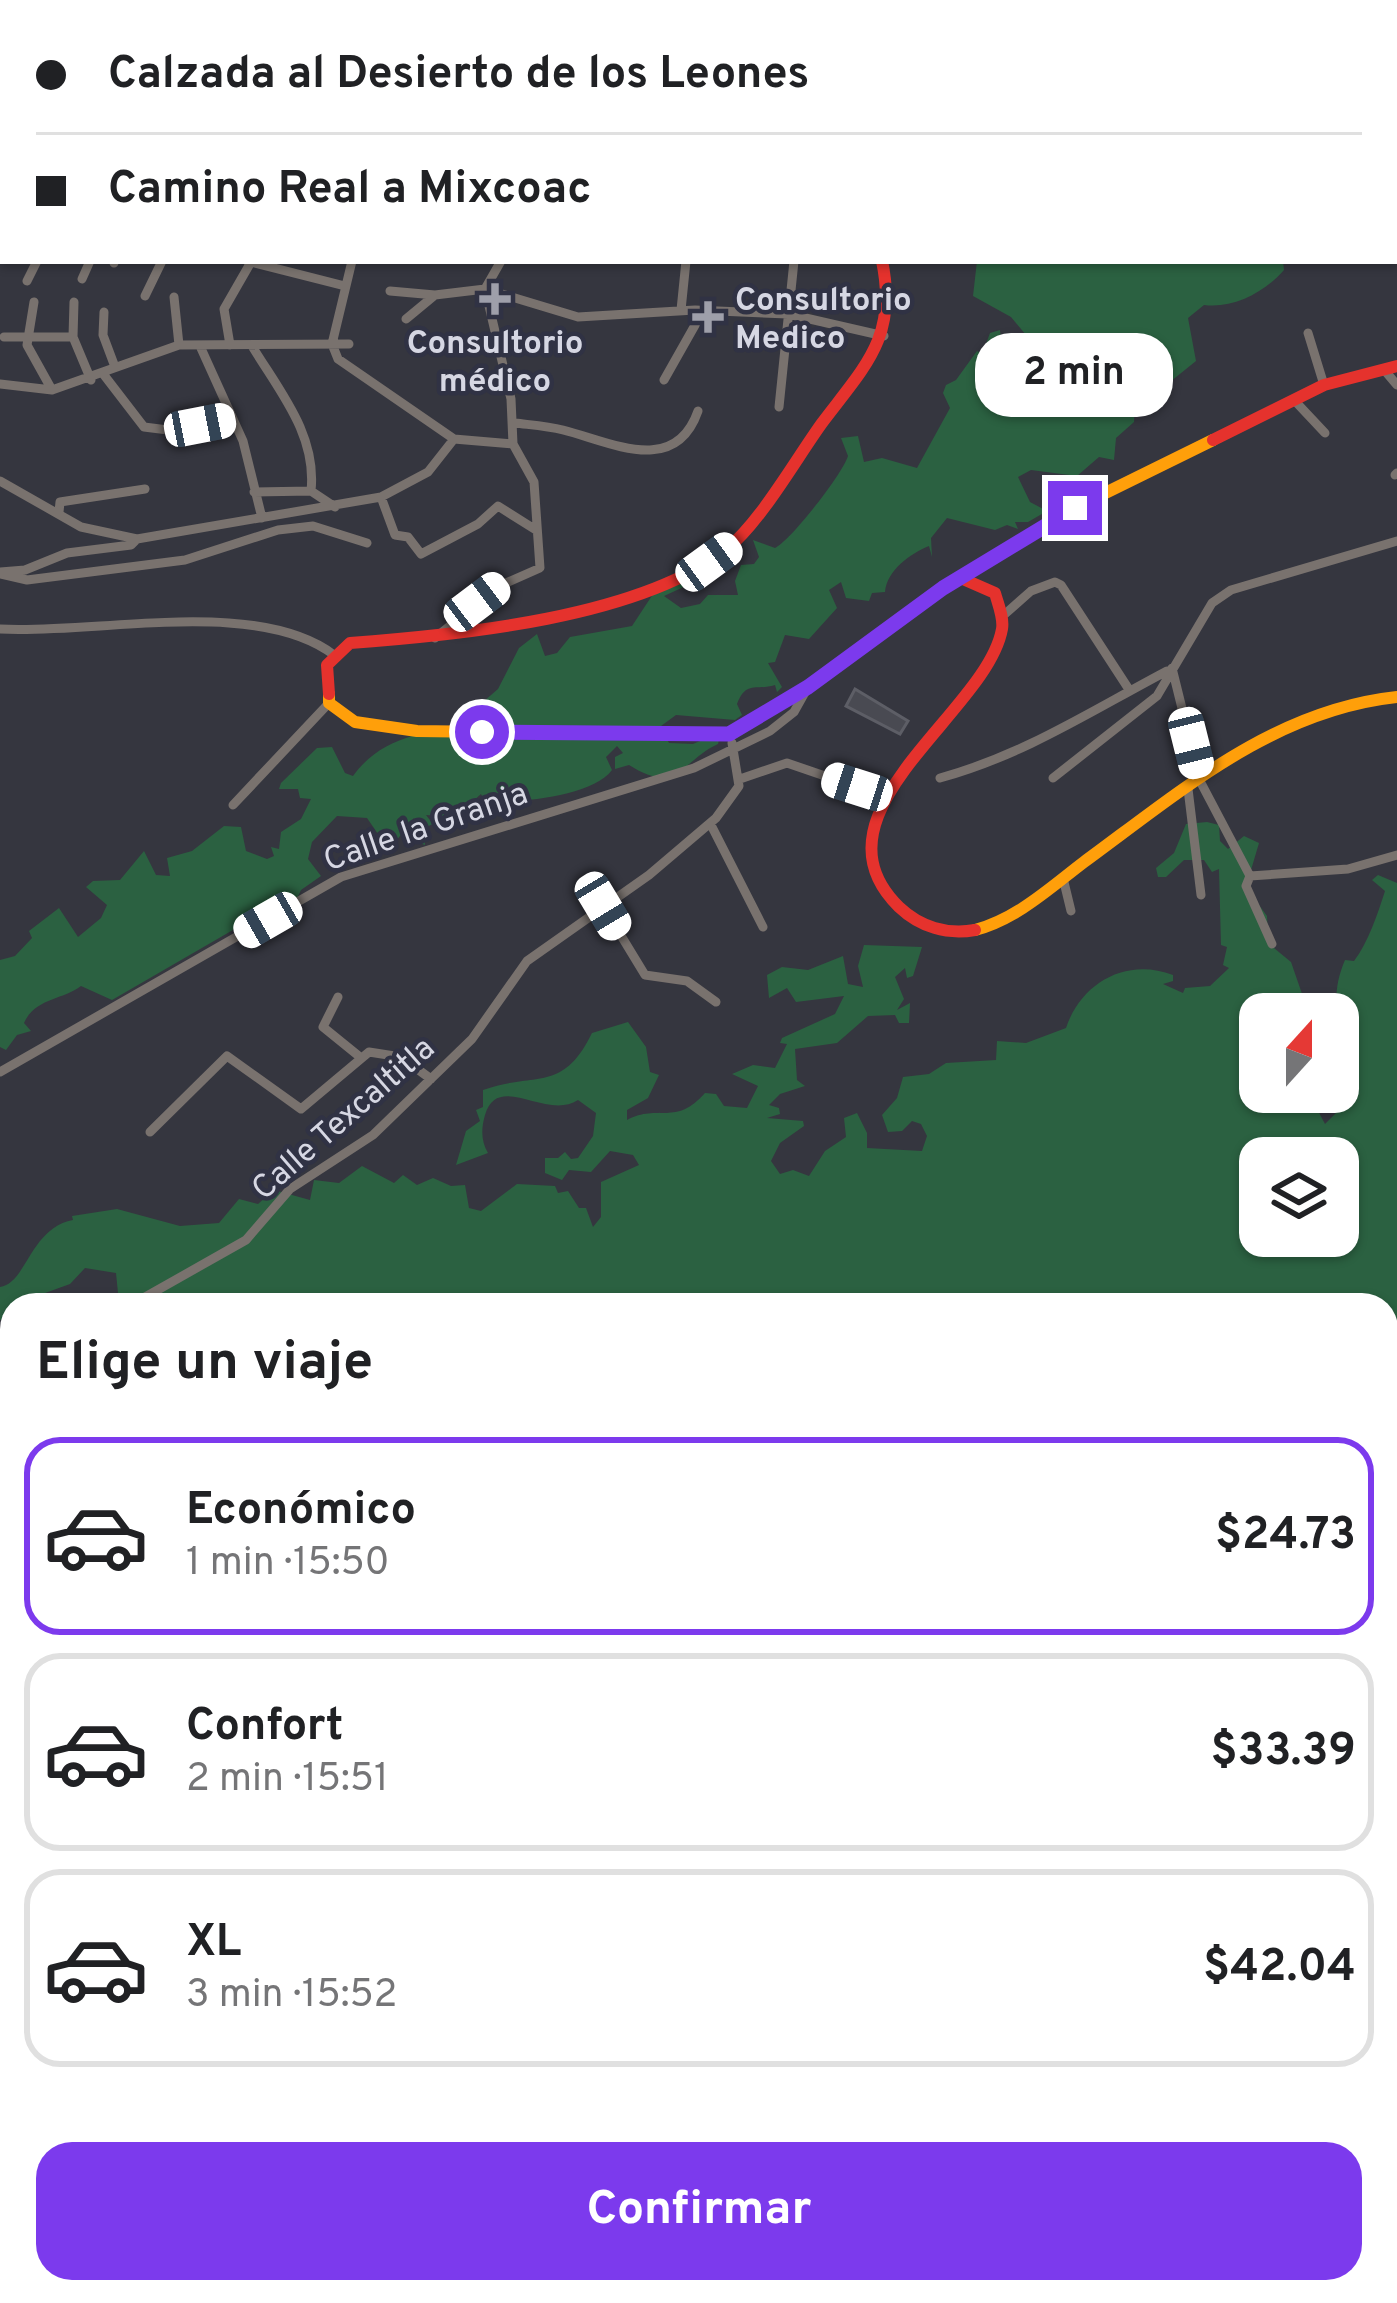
<!DOCTYPE html>
<html lang="es">
<meta charset="utf-8">
<style>
:root{--surface:#fff;--page:#f2f2f2;--text:#202124;--muted:#757577;--line:#e0e0e0;--accent:#7c3aed}
body{margin:0;font-family:Overpass,sans-serif;background:var(--page);color:var(--text);height:100vh;display:flex;flex-direction:column;font-size:45px;white-space:nowrap}
*{box-sizing:border-box;margin:0}
p{font-size:39px;color:var(--muted)}
.icon{flex:none;width:66px;height:66px;fill:none;stroke:currentColor;stroke-width:2;stroke-linecap:round;stroke-linejoin:round}
.map{position:relative;flex:1;overflow:hidden}
.side{position:absolute;left:0px;top:1293px;width:1398px;height:1011px;display:flex;flex-direction:column;background:var(--surface);border-radius:36px 36px 0 0;box-shadow:0 3px 9px #0004}
.side>*{flex:none}
.hud{position:absolute;left:0px;top:0px;width:1398px;height:264px;box-shadow:0 3px 9px #0004;display:grid;align-content:center;height:264px;padding:0 36px;background:var(--surface)}
.needle{width:78px;rotate:21deg}
.buttons{position:absolute;left:1239px;top:993px;display:grid;gap:24px}
.buttons a{display:grid;place-items:center;width:120px;height:120px;border-radius:24px;background:var(--surface);box-shadow:0 3px 9px #0004;font-size:60px}
.end{position:absolute;width:54px;height:54px;margin:-27px;border:15px solid #7c3aed;background:#fff;box-shadow:0 0 0 6px #fff}
.from{border-radius:50%}
.bubble{position:absolute;height:84px;border-radius:36px;background:var(--surface);box-shadow:0 3px 9px #0004;font-size:39px;font-weight:700;line-height:84px;text-align:center}
.car{position:absolute;width:36px;height:72px;margin:-36px -18px;border-radius:15px;box-shadow:0 0 9px 3px #0007;background:linear-gradient(#fff 24%,#345 0 40%,#fff 0 76%,#345 0 86%,#fff 0)}
.hud b{display:flex;align-items:center;gap:42px;height:114px;font-size:45px}
.hud b+b{border-top:3px solid var(--line)}
.hud i{width:30px;height:30px;background:var(--text)}
ul{padding:0;list-style:none}
li{display:flex;align-items:center;gap:36px;height:198px;margin:0 24px 18px;padding:0 12px;border:6px solid var(--line);border-radius:36px}
li div{flex:1}
li b{display:block;font-size:45px}
li em{font-style:normal;font-weight:700}
li.on{border-color:var(--accent)}
li>.icon{width:108px;height:108px;stroke-width:1.5}
h2{padding:0 36px;font-size:54px;line-height:144px}
.cta{display:flex;gap:24px;margin-top:auto;padding:24px 36px}
.cta a{flex:1;height:138px;border-radius:36px;background:var(--accent);color:#fff;font-size:48px;font-weight:700;line-height:138px;text-align:center}
.map>svg:first-child{display:block}
.forest{fill:#2b6141;fill-rule:evenodd}
.building{fill:#494a52;stroke:#5d5e66;stroke-width:3}
.lines{fill:none;stroke-linecap:round;stroke-linejoin:round}
.street{stroke:#79726e;stroke-width:9}
.slow{stroke:#ff9f0a;stroke-width:12}
.jam{stroke:#e5322d;stroke-width:12}
.route{stroke:#7c3aed;stroke-width:15}
.poi-dot{fill:#9e9faa;stroke:#303244;stroke-width:4.5}
.labels{text-anchor:middle;stroke-width:9;stroke-linejoin:round;paint-order:stroke}
.poi-label{font-size:33px;font-weight:bold;fill:#d6d7e3;stroke:#303244;text-anchor:start}
.street-label{font-size:33px;fill:#d6d7e3;stroke:#303244}
</style>
<div class="map">
<svg width="1397" height="2303" viewBox="0 0 1397 2303">
<rect width="100%" height="100%" fill="#35363f"/>
<path class="forest" d="M 977,261 L 1283,261 L 1284,270 C 1265,292 1233,309 1204,305 L 1188,318 L 1196,361 L 1165,386 L 1142,380 L 1128,400 L 1135,405 L 1134,422 L 1116,438 L 1114,460 L 1099,457 L 1077,476 L 1031,470 L 1018,477 L 1030,502 L 1047,511 L 1028,522 L 1015,522 L 1018,529 L 1007,525 L 995,530 L 947,518 L 931,538 L 932,557 L 929,546 C 910,554 887,570 885,592 L 872,593 L 869,601 L 846,598 L 841,582 L 829,590 L 837,608 L 809,639 L 785,635 L 775,662 L 768,663 L 782,687 L 777,692 L 775,685 C 757,691 746,680 737,704 L 742,715 L 735,720 L 676,715 L 661,726 L 669,743 L 693,744 L 721,732 L 718,744 C 681,761 678,796 629,765 L 615,769 L 615,757 L 623,753 L 617,746 L 606,757 L 612,770 C 592,797 516,804 484,800 L 481,794 L 455,817 L 426,815 L 433,824 L 424,828 L 425,845 L 414,841 L 414,818 L 389,850 L 367,818 L 337,816 L 312,842 L 308,859 L 321,876 L 301,890 L 287,921 L 264,917 L 245,923 L 112,1000 L 81,986 C 63,1000 35,998 24,1023 L 31,1031 L 17,1035 L 6,1050 L 0,1047 L 0,960 L 15,956 L 32,938 L 29,931 L 59,908 L 78,937 L 101,918 L 107,905 L 86,887 L 93,881 L 120,880 L 144,851 L 156,875 L 170,876 L 167,858 L 192,851 L 224,826 L 241,827 L 246,851 L 267,859 L 274,856 L 271,847 L 279,849 L 281,832 L 301,819 L 311,799 L 300,798 L 298,789 L 279,789 L 281,783 L 317,748 L 332,747 L 345,773 L 353,776 C 381,737 425,731 471,726 L 469,714 L 498,689 L 519,648 L 537,634 L 545,656 L 557,653 L 570,637 L 632,626 L 657,588 L 694,573 L 699,580 L 664,596 L 681,608 L 700,604 L 708,595 L 738,595 L 735,581 L 741,565 L 754,564 L 759,557 L 753,540 L 775,548 C 790,541 842,475 848,456 L 841,438 L 858,436 L 864,462 L 882,458 L 917,468 L 950,408 L 943,393 L 946,385 L 956,380 L 977,351 L 994,361 L 986,344 L 990,333 L 1000,330 L 1002,351 L 1021,348 L 1026,335 L 1011,317 L 973,296 Z
M 1207,822 L 1219,825 L 1220,841 L 1228,849 L 1244,836 L 1259,843 L 1246,887 L 1267,916 L 1268,943 L 1291,962 L 1309,1014 L 1260,1014 L 1260,1092 L 1308,1092 L 1325,1124 L 1342,1107 L 1343,1097 L 1338,1094 C 1338,1079 1344,1058 1342,1044 C 1337,1013 1331,993 1345,960 L 1354,961 C 1368,943 1378,913 1385,891 L 1372,880 L 1378,875 L 1397,883 L 1397,1662 L 1386,1680 L 1386,1305 L 112,1305 L 118,1293 L 116,1273 L 85,1268 L 70,1284 L 12,1305 L 12,1319 L 0,1320 L 0,1287 C 27,1283 30,1228 73,1220 L 72,1216 L 117,1209 L 180,1226 L 219,1223 L 239,1199 L 258,1204 L 274,1190 L 310,1200 L 314,1180 L 339,1183 L 362,1166 L 394,1183 L 403,1175 L 417,1185 L 433,1178 L 451,1186 L 465,1185 L 469,1208 L 481,1211 L 517,1184 L 555,1186 L 558,1193 L 568,1191 L 579,1208 L 586,1208 L 593,1227 L 601,1217 L 601,1182 L 639,1165 L 633,1155 L 610,1151 L 591,1172 L 569,1170 L 562,1180 L 545,1173 L 545,1158 L 558,1158 L 565,1152 L 571,1159 L 578,1158 L 593,1136 L 596,1113 L 578,1100 C 546,1121 498,1071 485,1115 C 481,1129 481,1141 488,1153 L 456,1165 L 466,1131 L 480,1121 L 476,1110 L 483,1107 L 483,1090 C 536,1071 562,1094 592,1033 L 628,1022 L 646,1047 L 650,1072 L 659,1075 L 648,1098 L 627,1110 L 627,1120 C 659,1103 675,1127 705,1093 L 716,1094 L 724,1106 L 747,1108 L 758,1086 L 732,1074 L 753,1065 L 775,1068 L 787,1044 L 780,1043 L 782,1038 L 835,1014 L 844,996 L 796,1002 L 787,988 L 769,998 L 767,975 L 782,967 L 808,970 L 843,956 L 848,984 L 863,987 L 858,966 L 864,945 L 922,947 L 913,976 L 907,978 L 905,968 L 895,977 L 904,999 L 897,1010 L 910,1003 L 909,1023 L 899,1023 L 895,1015 L 868,1016 L 837,1043 L 795,1049 L 797,1080 L 805,1086 L 780,1094 L 769,1105 L 779,1108 L 780,1114 L 767,1118 L 803,1121 L 804,1126 L 780,1143 L 771,1161 L 780,1174 L 793,1170 L 809,1176 L 825,1151 L 846,1137 L 844,1118 L 857,1113 L 867,1133 L 867,1148 L 922,1151 L 927,1136 L 921,1124 L 912,1121 L 902,1131 L 888,1132 L 882,1115 L 897,1098 L 903,1077 L 929,1074 L 946,1063 L 996,1060 L 997,1041 L 1026,1043 L 1066,1028 C 1081,983 1126,957 1173,975 L 1173,981 L 1163,984 L 1183,993 L 1185,988 L 1210,986 L 1229,968 L 1223,965 L 1227,947 L 1221,945 L 1219,869 L 1212,872 L 1204,860 L 1184,860 L 1166,877 L 1158,877 L 1156,868 L 1174,853 L 1186,824 ZM 1260,1158 L 1338,1158 L 1338,1236 L 1260,1236 Z
M 12,1494 L 12,2292 L 34,2292 L 29,2303 L 0,2303 L 0,1506 Z
M 1391,1842 L 1389,1872 L 1397,1869 L 1397,2303 L 1131,2303 L 1115,2298 L 1113,2292 L 1386,2292 L 1386,1844 Z
M 838,2292 L 965,2292 L 964,2303 L 839,2303 Z"/>
<path class="building" d="M 855,689 L 908,721 L 900,734 L 846,706 Z"/>
<g class="lines">
<path class="street" d="M 176,0 L 177,3
M 386,0 L 388,3
M 438,0 L 440,3
M 712,0 L 730,3
M 902,0 L 902,3
M 981,0 L 985,3
M 1080,0 L 1080,3
M 1339,0 L 1339,3
M 104,3 L 104,0
M 761,3 L 763,0
M 0,49 L 3,54
M 1395,90 L 1397,90
M 1395,132 L 1397,133
M 1395,230 L 1397,230
M 0,238 L 3,234
M 247,261 L 345,286
M 352,261 L 332,344 L 338,359 L 454,439 L 513,444
M 501,261 L 485,289 L 511,399 L 513,444
M 114,263 L 114,261
M 82,279 L 90,261
M 27,281 L 37,261
M 390,291 L 435,295 L 485,289 L 578,317 L 695,310 L 788,314 L 884,336
M 145,296 L 162,261
M 174,297 L 179,345
M 34,302 L 27,345 L 52,390
M 74,302 L 73,337 L 91,380
M 681,310 L 686,261
M 104,312 L 103,335 L 115,367
M 406,319 L 435,295
M 1308,333 L 1324,385
M 4,337 L 73,337
M 230,345 L 224,309 L 251,262
M 200,346 L 243,441 L 262,518
M 252,346 C 280,392 317,435 311,491
M 1386,372 L 1397,385
M 104,375 L 144,427 L 168,430 L 233,419
M 664,380 L 703,311
M 0,384 L 52,390 L 179,345 L 349,344
M 1294,400 L 1325,433
M 779,407 L 794,261
M 515,423 C 531,425 547,426 563,430 C 611,442 675,477 698,411
M 1395,475 L 1397,473
M 0,481 L 81,527 L 137,539
M 254,492 L 311,491 L 335,507
M 381,497 L 395,535 L 408,537 L 421,554 L 478,524 L 498,506 L 536,530
M 59,512 L 60,502 L 145,489
M 0,572 L 25,570 L 67,553 L 131,545 L 137,539 L 381,497 L 428,472 L 454,439
M 0,574 L 27,580 L 185,560 L 278,530 L 313,526 L 367,543
M 1005,614 L 1031,591 L 1055,582 L 1061,585 L 1130,691
M 0,629 C 93,635 257,596 334,655
M 435,638 L 499,586 L 540,568 L 534,482 L 513,444
M 1172,668 L 1200,781 L 1250,876
M 940,778 C 1024,755 1091,711 1167,671
M 1053,778 L 1157,696 L 1212,603 L 1231,590 L 1397,541
M 740,779 L 787,763 L 857,787
M 1188,789 L 1201,895
M 233,805 L 329,703
M 710,823 L 763,927
M 1063,878 L 1071,911
M 603,906 L 645,975 L 687,981 L 716,1002
M 1272,944 L 1246,886 L 1250,876 L 1348,869 L 1397,855
M 338,997 L 323,1027 L 360,1057
M 0,1072 L 341,877 L 694,768 L 770,731 L 794,712 L 808,687
M 150,1132 L 227,1056 L 301,1109 L 369,1052 L 401,1057 L 431,1079
M 131,1305 L 246,1240 L 290,1189 L 373,1135 L 472,1039 L 527,961 L 649,875 L 716,818 L 739,786 L 732,743
M 12,1509 C 0,1532 1,1553 12,1576
M 1386,1743 L 1397,1732
M 0,2274 L 12,2257
M 398,2303 L 407,2292"/>
<path class="slow" d="M 239,0 L 241,3
M 329,694 L 329,703 L 355,722 L 417,731 L 729,735 L 808,687 L 943,588 L 1075,508 L 1213,440
M 975,930 C 1017,919 1051,887 1084,862 C 1181,791 1274,710 1397,697"/>
<path class="jam" d="M 1213,440 L 1324,385 L 1397,366
M 963,579 L 995,593 C 998,604 1004,618 1002,629 C 987,713 803,813 899,907 C 920,927 947,935 975,930
M 329,694 L 327,665 L 350,643 C 458,635 641,618 728,548 C 761,521 796,459 822,423 C 865,366 898,337 882,261"/>
</g>
<g class="lines">
<path class="route" d="M 482,732 L 729,734 L 808,687 L 943,588 L 1075,508"/>
</g>
<g class="poi-dot">
<path d="M489 281h12v12h12v12h-12v12h-12v-12h-12v-12h12z"/>
<path d="M702 299h12v12h12v12h-12v12h-12v-12h-12v-12h12z"/>
</g>
<g class="labels">
<g class="poi-label">
<text x="735" y="310">Consultorio<tspan x="735" dy="38">Medico</tspan></text>
<text x="495" y="353" text-anchor="middle">Consultorio<tspan x="495" dy="38">médico</tspan></text>
</g>
<g class="street-label">
<text transform="translate(425 825) rotate(-19)" y="12">Calle la Granja</text>
<text transform="translate(342 1117) rotate(-41)" y="12">Calle Texcaltitla</text>
</g>
</g>
</svg>
<div class="buttons">
<a><svg class="needle" viewBox="-14 -14 28 28"><path d="M0-13l5 13h-10z" fill="#e53935"/><path d="M0 13l5-13h-10z" fill="#757577"/></svg></a>
<a><svg class="icon" aria-label="layers" viewBox="0 0 24 24"><path d="M12 4l9 5-9 5-9-5zM3 14l9 5 9-5"/></svg></a>
</div>
<i class="end from" style="left:482px;top:732px"></i>
<i class="end" style="left:1075px;top:508px"></i>
<div class="bubble" style="left:975px;top:333px;width:198px">2 min</div>
<i class="car" style="left:200px;top:425px;rotate:79deg"></i>
<i class="car" style="left:709px;top:562px;rotate:54deg"></i>
<i class="car" style="left:477px;top:602px;rotate:53deg"></i>
<i class="car" style="left:1191px;top:743px;rotate:166deg"></i>
<i class="car" style="left:857px;top:787px;rotate:288deg"></i>
<i class="car" style="left:603px;top:906px;rotate:149deg"></i>
<i class="car" style="left:268px;top:920px;rotate:240deg"></i>
<div class="hud">
<b><i class="from"></i>Calzada al Desierto de los Leones</b>
<b><i></i>Camino Real a Mixcoac</b>
</div>
<section class="side">
<h2>Elige un viaje</h2>
<ul>
<li class="on"><svg class="icon" aria-label="car" viewBox="0 0 24 24"><path d="M5 17H2v-5l4-1 3-4h7l3 4 3 1v5h-3M9 17h6M6 11h13"/><circle cx="7" cy="17" r="2"/><circle cx="17" cy="17" r="2"/></svg><div><b>Económico</b><p>1 min · 15:50</p></div><em>$24.73</em></li>
<li><svg class="icon" aria-label="car" viewBox="0 0 24 24"><path d="M5 17H2v-5l4-1 3-4h7l3 4 3 1v5h-3M9 17h6M6 11h13"/><circle cx="7" cy="17" r="2"/><circle cx="17" cy="17" r="2"/></svg><div><b>Confort</b><p>2 min · 15:51</p></div><em>$33.39</em></li>
<li><svg class="icon" aria-label="car" viewBox="0 0 24 24"><path d="M5 17H2v-5l4-1 3-4h7l3 4 3 1v5h-3M9 17h6M6 11h13"/><circle cx="7" cy="17" r="2"/><circle cx="17" cy="17" r="2"/></svg><div><b>XL</b><p>3 min · 15:52</p></div><em>$42.04</em></li>
</ul>
<div class="cta"><a>Confirmar</a></div>
</section>
</div>
